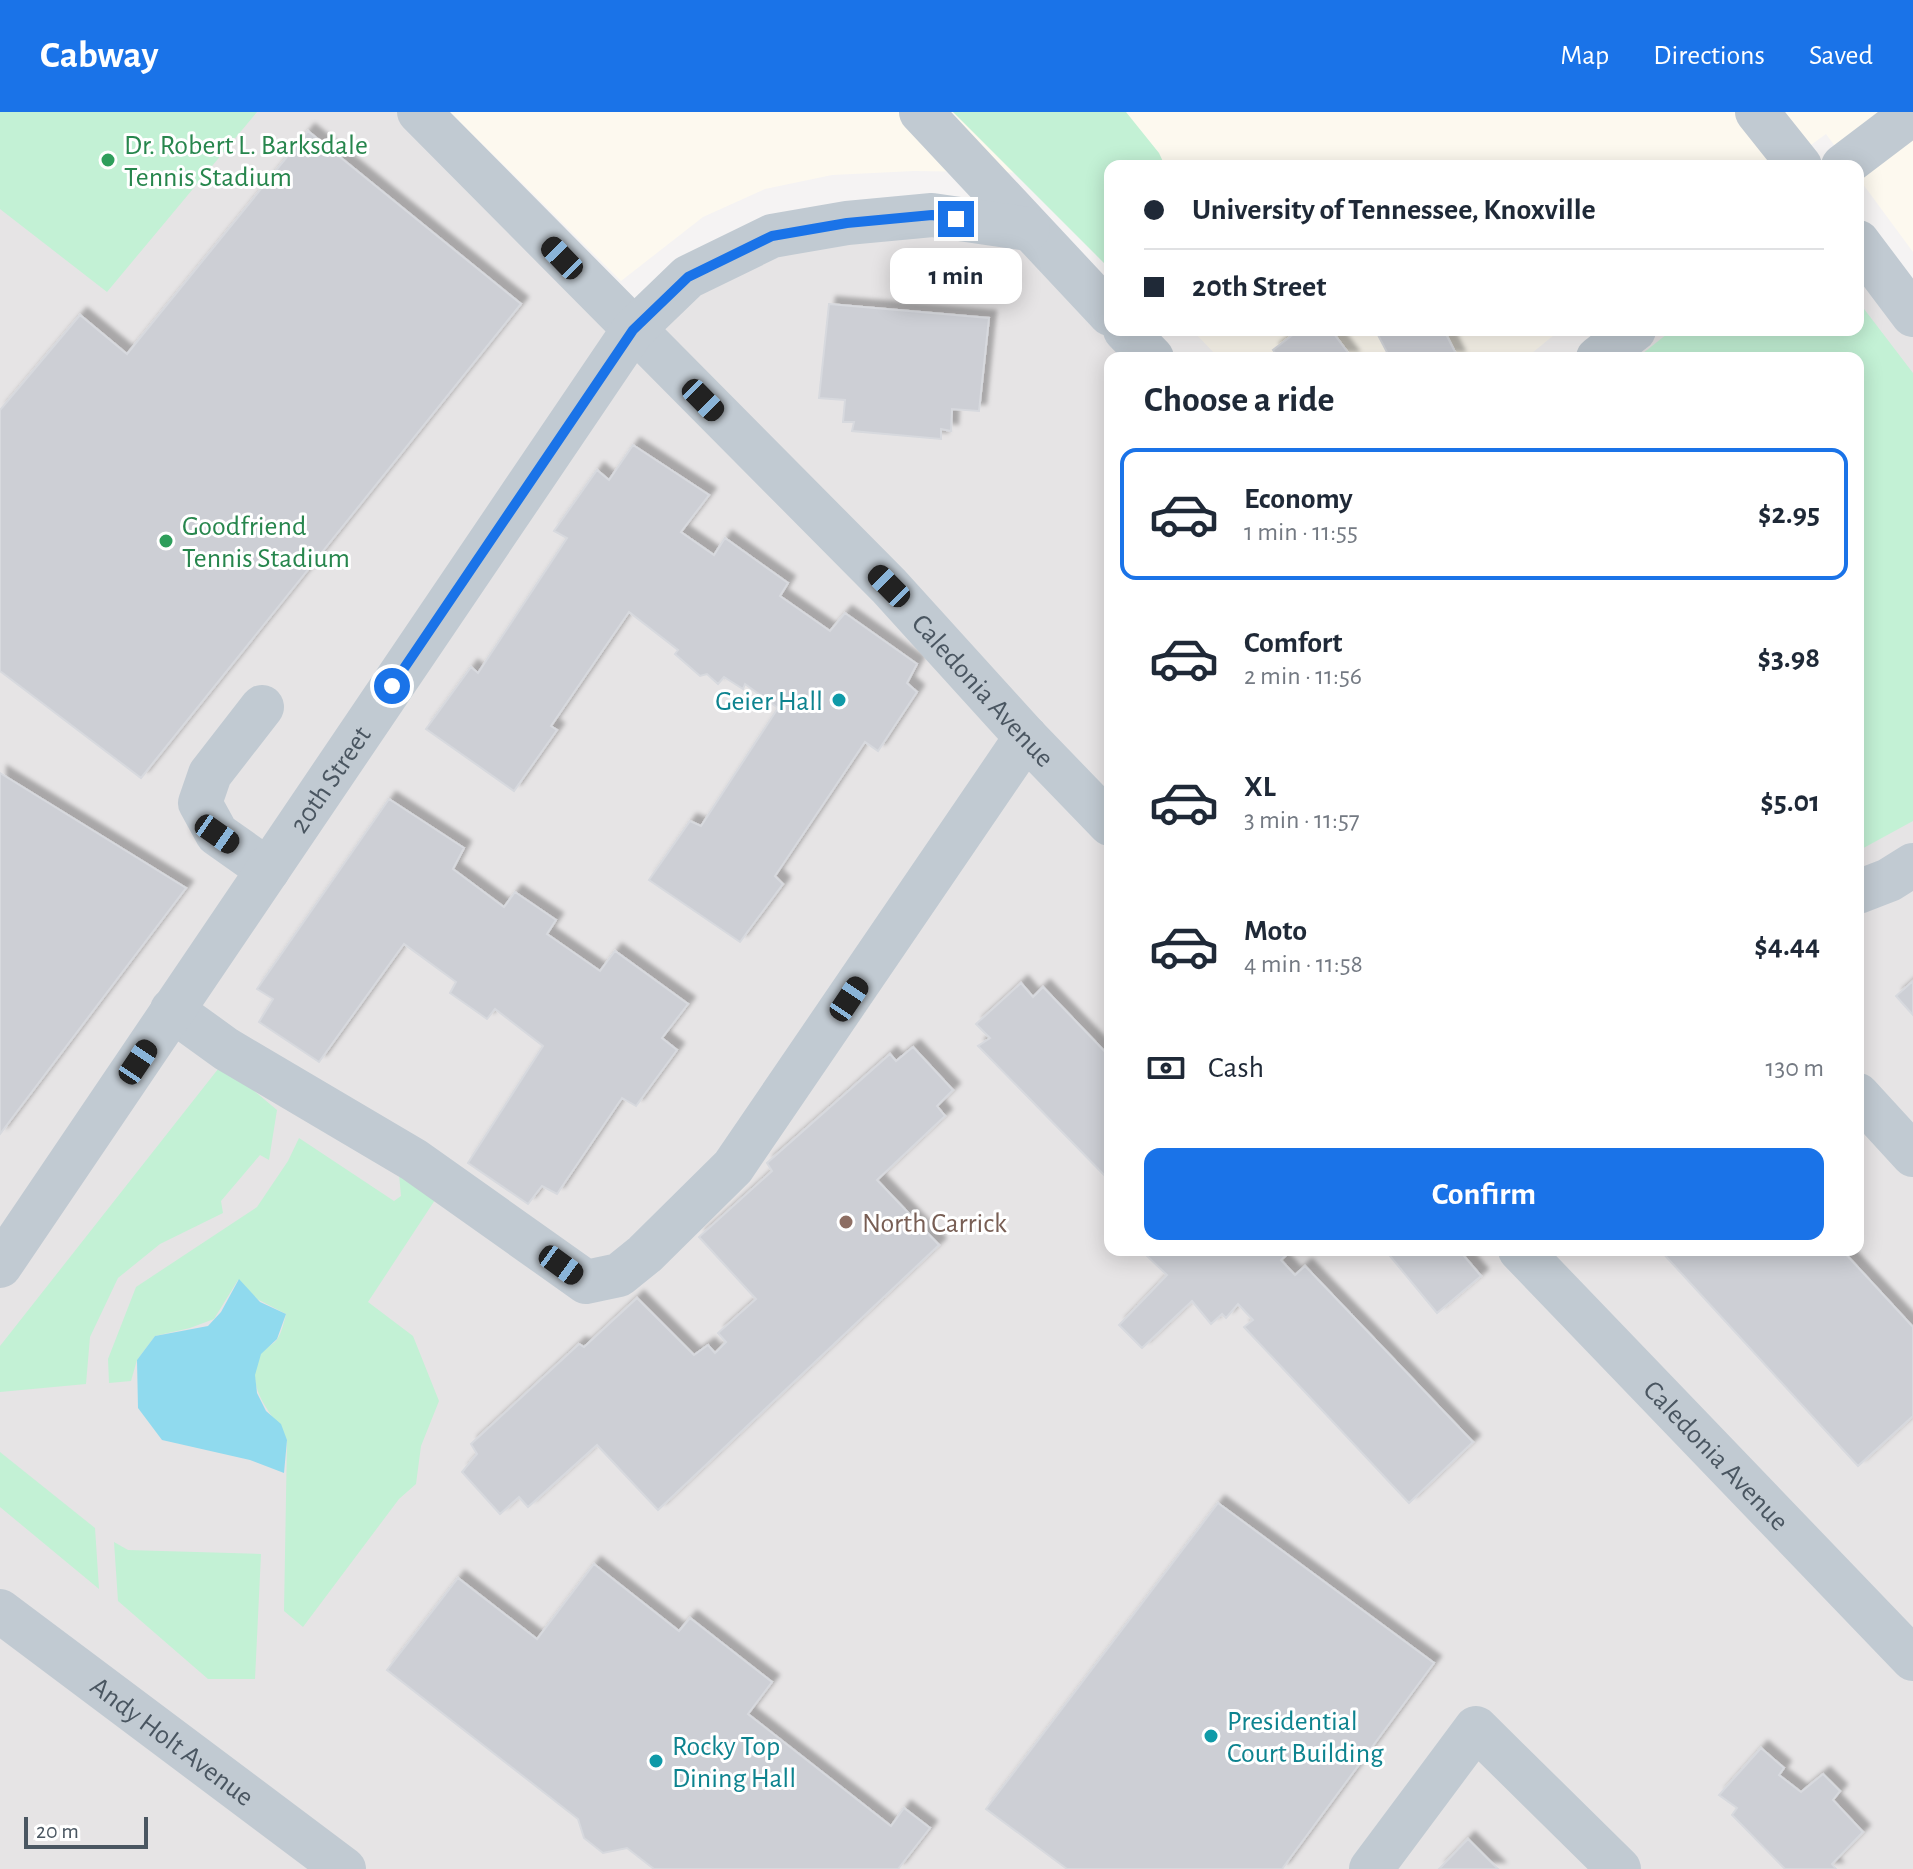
<!DOCTYPE html>
<meta charset="utf-8">
<style>
:root{--surface:#fff;--page:#f2f2f3;--text:#1f2937;--muted:#747a83;--line:#e0e1e3;--accent:#1a73e8}
body{margin:0;font-family:"Alegreya Sans",sans-serif;background:var(--page);color:var(--text);height:100vh;display:flex;flex-direction:column;font-size:30px;white-space:nowrap}
*{box-sizing:border-box;margin:0}
p{font-size:26px;color:var(--muted)}
.icon{flex:none;width:44px;height:44px;fill:none;stroke:currentColor;stroke-width:2;stroke-linecap:round;stroke-linejoin:round}
.map{position:relative;flex:1;overflow:hidden}
.details{position:absolute;left:1104px;top:240px;width:760px;height:904px;display:flex;flex-direction:column;background:var(--surface);border-radius:16px;box-shadow:0 4px 20px #0003}
.details>*{flex:none}
.hud{position:absolute;left:1104px;top:48px;width:760px;height:176px;border-radius:16px;box-shadow:0 4px 20px #0003;display:grid;align-content:center;height:176px;padding:0 40px;background:var(--surface)}
.scale{position:absolute;left:24px;bottom:20px;width:124px;box-sizing:border-box;padding-left:8px;border:4px solid #4a5661;border-top:0;font-size:22px;line-height:28px;white-space:nowrap;color:#4a5661;-webkit-text-stroke:6px #fff;paint-order:stroke}
.end{position:absolute;width:36px;height:36px;margin:-18px;border:10px solid #1a73e8;background:#fff;box-shadow:0 0 0 4px #fff}
.from{border-radius:50%}
.bubble{position:absolute;height:56px;border-radius:16px;background:var(--surface);box-shadow:0 4px 20px #0003;font-size:26px;font-weight:700;line-height:56px;text-align:center}
.car{position:absolute;width:24px;height:48px;margin:-24px -12px;border-radius:10px;box-shadow:0 0 6px 2px #0007;background:linear-gradient(#222 24%,#8ab4d8 0 40%,#222 0 76%,#8ab4d8 0 86%,#222 0)}
.hud b{display:flex;align-items:center;gap:28px;height:76px;font-size:30px}
.hud b+b{border-top:2px solid var(--line)}
.hud i{width:20px;height:20px;background:var(--text)}
ul{padding:0;list-style:none}
li{display:flex;align-items:center;gap:24px;height:132px;margin:0 16px 12px;padding:0 24px;border:4px solid transparent;border-radius:16px}
li div{flex:1}
li b{display:block;font-size:30px}
li em{font-style:normal;font-weight:700}
li.active{border-color:var(--accent)}
li>.icon{width:72px;height:72px;stroke-width:1.5}
h2{padding:0 40px;font-size:36px;line-height:96px}
.pay{display:flex;align-items:center;gap:20px;height:88px;padding:0 40px;font-size:30px}
.pay p{margin-inline-start:auto}
.primary-button{display:flex;gap:16px;margin-top:auto;padding:16px 40px}
.primary-button a{flex:1;height:92px;border-radius:16px;background:var(--accent);color:#fff;font-size:32px;font-weight:700;line-height:92px;text-align:center}
header{display:flex;align-items:center;gap:48px;box-sizing:border-box;height:112px;padding:0 40px;background:var(--accent);color:#fff}
header strong{font-size:38px}
nav{display:flex;gap:44px;margin-inline-start:auto;font-size:28px}
.map>svg:first-child{display:block}
.commercial{fill:#fdf9ef}
.education{fill:#e6e4e5}
.green{fill:#c3f1d5}
.water{fill:#90daee}
.building{fill:#cdcfd5;stroke:#d7d9de;stroke-width:2;filter:url(#shadow)}
.lines{fill:none;stroke-linecap:round;stroke-linejoin:round}
.minor{stroke:#c1cad2;stroke-width:44}
.route{stroke:#1a73e8;stroke-width:10}
.leisure-dot{fill:#2e9e5b;stroke:#fff;stroke-width:3}
.culture-dot{fill:#0f9aa8;stroke:#fff;stroke-width:3}
.education-dot{fill:#8d6e63;stroke:#fff;stroke-width:3}
.labels{text-anchor:middle;stroke-width:6;stroke-linejoin:round;paint-order:stroke}
.leisure-label{font-size:28px;fill:#27864d;stroke:#fff;text-anchor:start}
.street-label{font-size:28px;fill:#4a5661;stroke:#fff}
.culture-label{font-size:28px;fill:#0d838f;stroke:#fff;text-anchor:start}
.education-label{font-size:28px;fill:#785e54;stroke:#fff;text-anchor:start}
</style>
<header>
<strong>Cabway</strong>
<nav><a>Map</a><a>Directions</a><a>Saved</a></nav>
</header>
<div class="map">
<svg width="1913" height="1757" viewBox="0 0 1913 1757">
<defs>
<filter id="shadow"><feDropShadow dx="7" dy="-7" stdDeviation="2" flood-color="#0004"/></filter>
</defs>
<rect width="100%" height="100%" fill="#f5f3f3"/>
<path class="commercial" d="M 450,0 L 1913,0 L 1913,140 L 1826,22 L 1782,54 L 1110,54 L 1043,61 L 914,59 L 832,63 L 765,77 L 703,105 L 621,169 Z
M 1192,218 L 1560,218 L 1526,246 L 1219,246 Z"/>
<path class="education" d="M 0,0 L 420,0 L 633,218 L 772,124 L 1028,117 L 1152,246 L 1110,246 L 1110,1138 L 1858,1138 L 1858,246 L 1598,246 L 1634,218 L 1858,218 L 1858,130 L 1913,203 L 1913,1757 L 0,1757 Z"/>
<path class="green" d="M 0,0 L 257,0 L 107,180 L 0,97 Z
M 953,0 L 1126,0 L 1159,41 L 1165,54 L 1110,54 L 1110,157 Z
M 1858,189 L 1913,261 L 1913,709 L 1858,739 L 1858,246 L 1637,246 L 1672,218 L 1858,218 Z
M 222,952 L 277,998 L 269,1048 L 260,1043 L 221,1089 L 223,1101 L 160,1132 L 118,1166 L 90,1225 L 86,1272 L 0,1280 L 0,1234 Z
M 299,1026 L 394,1089 L 401,1084 L 399,1062 L 435,1088 L 368,1190 L 413,1224 L 439,1289 L 421,1334 L 416,1372 L 399,1387 L 303,1515 L 284,1499 L 287,1328 C 273,1301 243,1277 260,1243 C 264,1236 274,1233 278,1226 C 282,1219 284,1210 286,1202 L 257,1187 L 238,1168 L 214,1207 L 190,1216 L 155,1224 L 137,1248 L 131,1269 L 109,1271 L 108,1247 L 136,1175 L 257,1095 L 288,1049 Z
M 0,1340 L 95,1416 L 99,1477 L 0,1395 Z
M 114,1430 L 128,1438 L 261,1442 L 255,1567 L 208,1567 L 118,1489 Z"/>
<path class="water" d="M 239,1167 L 260,1190 L 286,1202 L 277,1227 L 261,1242 L 255,1263 L 257,1281 L 266,1299 L 281,1312 L 287,1328 L 284,1361 L 250,1348 L 162,1328 L 138,1296 L 137,1248 L 155,1224 L 208,1214 L 221,1200 Z"/>
<path class="building" d="M 308,19 L 521,192 L 141,666 L 0,559 L 0,298 L 80,203 L 127,242 Z
M 829,192 L 989,206 L 979,299 L 952,297 L 951,319 L 941,317 L 941,327 L 852,319 L 854,310 L 843,310 L 845,288 L 819,286 Z
M 1299,218 L 1331,218 L 1352,246 L 1279,246 L 1273,238 Z
M 1388,218 L 1444,218 L 1458,246 L 1390,246 L 1378,223 Z
M 633,333 L 709,383 L 681,420 L 714,443 L 725,426 L 788,471 L 780,484 L 830,519 L 845,501 L 917,552 L 907,571 L 917,580 L 878,639 L 865,630 L 775,764 L 783,772 L 740,830 L 649,768 L 690,709 L 701,714 L 778,596 L 745,572 L 743,577 L 724,565 L 718,572 L 707,562 L 700,564 L 675,542 L 678,538 L 629,500 L 551,614 L 557,618 L 514,679 L 426,617 L 471,555 L 478,561 L 567,426 L 554,419 L 597,358 L 609,368 Z
M 0,661 L 186,776 L 0,1022 Z
M 389,687 L 464,736 L 453,757 L 504,795 L 515,780 L 556,808 L 547,822 L 600,859 L 615,839 L 688,892 L 662,926 L 677,938 L 636,994 L 622,986 L 557,1082 L 542,1074 L 528,1092 L 468,1051 L 543,934 L 495,897 L 487,907 L 450,881 L 456,870 L 404,832 L 319,950 L 259,910 L 273,887 L 257,877 Z
M 1913,869 L 1913,903 L 1896,884 Z
M 1021,871 L 1033,885 L 1043,875 L 1110,945 L 1110,1069 L 978,934 L 990,926 L 976,912 Z
M 913,935 L 953,978 L 937,994 L 945,1004 L 877,1068 L 939,1133 L 658,1398 L 597,1333 L 528,1395 L 519,1385 L 500,1402 L 462,1360 L 477,1342 L 471,1332 L 579,1232 L 584,1235 L 637,1186 L 694,1243 L 708,1233 L 715,1241 L 726,1230 L 718,1221 L 756,1187 L 699,1125 L 772,1059 L 767,1051 L 890,942 L 896,949 Z
M 1154,1138 L 1292,1138 L 1281,1148 L 1295,1163 L 1305,1154 L 1473,1330 L 1409,1391 L 1244,1215 L 1253,1208 L 1238,1192 L 1226,1206 L 1222,1202 L 1211,1212 L 1192,1189 L 1142,1236 L 1119,1213 L 1167,1163 L 1146,1143 Z
M 1385,1138 L 1459,1138 L 1481,1164 L 1437,1201 Z
M 1660,1138 L 1842,1138 L 1913,1215 L 1913,1304 L 1858,1354 Z
M 1218,1391 L 1434,1551 L 1282,1757 L 1067,1757 L 986,1697 Z
M 594,1452 L 679,1519 L 690,1506 L 772,1570 L 748,1602 L 891,1714 L 904,1696 L 930,1716 L 898,1757 L 654,1757 L 627,1736 L 603,1741 L 584,1726 L 578,1707 L 387,1558 L 458,1466 L 537,1527 Z
M 1761,1636 L 1784,1656 L 1779,1663 L 1801,1680 L 1823,1662 L 1840,1679 L 1833,1688 L 1863,1720 L 1832,1752 L 1836,1757 L 1785,1757 L 1732,1703 L 1737,1696 L 1719,1683 Z
M 1468,1727 L 1498,1757 L 1439,1757 Z"/>
<g class="lines">
<g class="minor">
<path id="s1" d="M 419,0 L 889,474 L 1026,625 L 1110,712"/>
<path d="M 921,0 L 1110,202"/>
<path d="M 1757,0 L 1800,54"/>
<path d="M 1843,54 L 1913,1"/>
<path d="M 1858,130 L 1913,203"/>
<path d="M 1125,218 L 1152,246"/>
<path d="M 1598,246 L 1634,218"/>
<path d="M 262,595 L 210,662 L 200,691 L 217,722 L 268,758"/>
<path d="M 1858,780 L 1889,768 L 1913,753"/>
<path d="M 172,898 L 226,937 L 414,1048 L 586,1170 L 619,1163 L 645,1142 L 733,1055 L 1026,625"/>
<path d="M 1858,983 L 1913,1043"/>
<path id="s2" d="M 1520,1138 L 1913,1547"/>
<path id="s3" d="M 0,1154 L 633,218 L 688,165 L 772,124 L 847,111 L 932,103 L 1028,117"/>
<path id="s4" d="M 0,1499 L 344,1757"/>
<path d="M 1371,1757 L 1476,1616 L 1619,1757"/>
</g>
</g>
<g class="lines">
<path class="route" d="M 392,574 L 633,218 L 688,165 L 772,124 L 847,111 L 932,103 L 956,107"/>
</g>
<g class="leisure-dot">
<circle cx="108" cy="48" r="8"/>
<circle cx="166" cy="429" r="8"/>
</g>
<g class="culture-dot">
<circle cx="839" cy="588" r="8"/>
<circle cx="1211" cy="1624" r="8"/>
<circle cx="656" cy="1649" r="8"/>
</g>
<circle class="education-dot" cx="846" cy="1110" r="8"/>
<g class="labels">
<g class="leisure-label">
<text x="124" y="42">Dr. Robert L. Barksdale<tspan x="124" dy="32">Tennis Stadium</tspan></text>
<text x="182" y="423">Goodfriend<tspan x="182" dy="32">Tennis Stadium</tspan></text>
</g>
<g class="street-label">
<text dy="10" stroke="none"><textPath href="#s1" startOffset="808">Caledonia Avenue</textPath></text>
<text dy="10" stroke="none"><textPath href="#s3" startOffset="588">20th Street</textPath></text>
<text dy="10" stroke="none"><textPath href="#s2" startOffset="284">Caledonia Avenue</textPath></text>
<text dy="10" stroke="none"><textPath href="#s4" startOffset="216">Andy Holt Avenue</textPath></text>
</g>
<g class="culture-label">
<text x="823" y="598" text-anchor="end">Geier Hall</text>
<text x="1227" y="1618">Presidential<tspan x="1227" dy="32">Court Building</tspan></text>
<text x="672" y="1643">Rocky Top<tspan x="672" dy="32">Dining Hall</tspan></text>
</g>
<g class="education-label">
<text x="862" y="1120">North Carrick</text>
</g>
</g>
</svg>
<div class="scale">20 m</div>
<i class="end from" style="left:392px;top:574px"></i>
<i class="end" style="left:956px;top:107px"></i>
<div class="bubble" style="left:890px;top:136px;width:132px">1 min</div>
<i class="car" style="left:562px;top:146px;rotate:316deg"></i>
<i class="car" style="left:703px;top:288px;rotate:135deg"></i>
<i class="car" style="left:889px;top:474px;rotate:315deg"></i>
<i class="car" style="left:217px;top:722px;rotate:125deg"></i>
<i class="car" style="left:849px;top:887px;rotate:34deg"></i>
<i class="car" style="left:138px;top:950px;rotate:34deg"></i>
<i class="car" style="left:561px;top:1153px;rotate:126deg"></i>
<div class="hud">
<b><i class="from"></i>University of Tennessee, Knoxville</b>
<b><i></i>20th Street</b>
</div>
<section class="details">
<h2>Choose a ride</h2>
<ul>
<li class="active"><svg class="icon" aria-label="car" viewBox="0 0 24 24"><path d="M5 17H2v-5l4-1 3-4h7l3 4 3 1v5h-3M9 17h6M6 11h13"/><circle cx="7" cy="17" r="2"/><circle cx="17" cy="17" r="2"/></svg><div><b>Economy</b><p>1 min · 11:55</p></div><em>$2.95</em></li>
<li><svg class="icon" aria-label="car" viewBox="0 0 24 24"><path d="M5 17H2v-5l4-1 3-4h7l3 4 3 1v5h-3M9 17h6M6 11h13"/><circle cx="7" cy="17" r="2"/><circle cx="17" cy="17" r="2"/></svg><div><b>Comfort</b><p>2 min · 11:56</p></div><em>$3.98</em></li>
<li><svg class="icon" aria-label="car" viewBox="0 0 24 24"><path d="M5 17H2v-5l4-1 3-4h7l3 4 3 1v5h-3M9 17h6M6 11h13"/><circle cx="7" cy="17" r="2"/><circle cx="17" cy="17" r="2"/></svg><div><b>XL</b><p>3 min · 11:57</p></div><em>$5.01</em></li>
<li><svg class="icon" aria-label="car" viewBox="0 0 24 24"><path d="M5 17H2v-5l4-1 3-4h7l3 4 3 1v5h-3M9 17h6M6 11h13"/><circle cx="7" cy="17" r="2"/><circle cx="17" cy="17" r="2"/></svg><div><b>Moto</b><p>4 min · 11:58</p></div><em>$4.44</em></li>
</ul>
<div class="pay"><svg class="icon" aria-label="cash" viewBox="0 0 24 24"><path d="M3 7h18v10H3z"/><circle cx="12" cy="12" r="2"/></svg>Cash<p>130 m</p></div>
<div class="primary-button"><a>Confirm</a></div>
</section>
</div>
